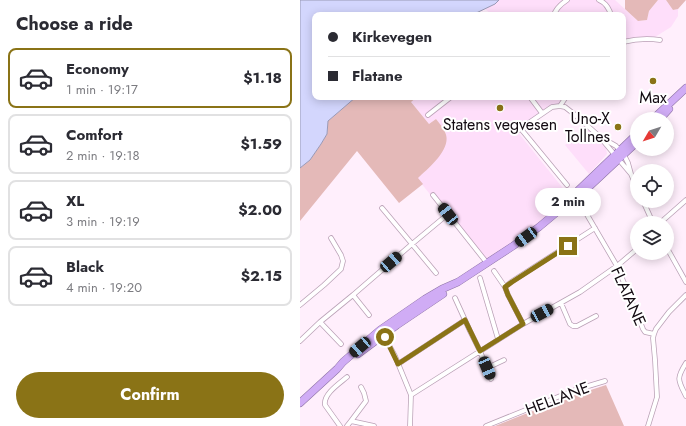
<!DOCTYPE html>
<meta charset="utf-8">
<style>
:root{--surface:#fff;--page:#f7f7f7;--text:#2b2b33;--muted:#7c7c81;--line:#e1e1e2;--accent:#8a7316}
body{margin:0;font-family:Jost,sans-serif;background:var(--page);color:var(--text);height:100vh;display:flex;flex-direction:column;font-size:15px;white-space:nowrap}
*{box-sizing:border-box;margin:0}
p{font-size:13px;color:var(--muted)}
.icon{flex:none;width:22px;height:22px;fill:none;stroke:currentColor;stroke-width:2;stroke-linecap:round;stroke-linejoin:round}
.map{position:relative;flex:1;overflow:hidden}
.panel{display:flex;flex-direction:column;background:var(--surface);width:300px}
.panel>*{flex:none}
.guide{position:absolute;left:12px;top:12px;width:314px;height:88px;border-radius:8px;box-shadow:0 2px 10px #0003;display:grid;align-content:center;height:88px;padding:0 16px;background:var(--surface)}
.needle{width:26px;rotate:231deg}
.tools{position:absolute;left:330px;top:112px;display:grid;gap:8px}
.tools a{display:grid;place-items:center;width:44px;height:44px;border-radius:50%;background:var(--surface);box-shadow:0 2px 10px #0003;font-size:20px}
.end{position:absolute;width:18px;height:18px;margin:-9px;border:5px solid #8a7316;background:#fff;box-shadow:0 0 0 2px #fff}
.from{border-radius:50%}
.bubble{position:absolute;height:28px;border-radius:14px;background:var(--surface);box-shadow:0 2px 10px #0003;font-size:13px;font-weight:700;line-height:28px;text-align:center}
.car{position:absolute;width:12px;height:24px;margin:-12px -6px;border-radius:5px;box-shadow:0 0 3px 1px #0007;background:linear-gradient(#222 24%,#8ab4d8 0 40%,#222 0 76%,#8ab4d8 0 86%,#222 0)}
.guide b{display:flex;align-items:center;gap:14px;height:38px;font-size:15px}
.guide b+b{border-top:1px solid var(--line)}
.guide i{width:10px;height:10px;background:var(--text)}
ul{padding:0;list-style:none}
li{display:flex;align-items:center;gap:12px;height:60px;margin:0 8px 6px;padding:0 8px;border:2px solid var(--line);border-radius:8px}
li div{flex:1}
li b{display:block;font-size:15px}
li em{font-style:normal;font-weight:700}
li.on{border-color:var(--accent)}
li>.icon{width:36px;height:36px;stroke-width:1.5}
h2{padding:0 16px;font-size:18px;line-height:48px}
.cta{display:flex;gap:8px;margin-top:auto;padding:8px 16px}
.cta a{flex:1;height:46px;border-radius:24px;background:var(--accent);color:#fff;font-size:16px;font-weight:700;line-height:46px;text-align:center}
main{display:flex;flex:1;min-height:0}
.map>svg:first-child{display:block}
.built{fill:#fedefa}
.green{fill:#e4b9b8}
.water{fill:#d3d6fd;stroke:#9999b6}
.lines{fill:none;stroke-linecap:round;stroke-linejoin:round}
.street-casing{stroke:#baa1b6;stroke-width:5.5}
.highway-casing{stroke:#8e73a5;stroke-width:8}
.street{stroke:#fff;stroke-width:4}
.highway{stroke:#d0acf5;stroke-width:7}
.route{stroke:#8a7316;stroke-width:5}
.poi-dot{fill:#8a7316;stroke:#fff;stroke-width:1.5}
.labels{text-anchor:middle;stroke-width:4;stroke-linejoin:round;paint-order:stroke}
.poi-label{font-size:16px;fill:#120a11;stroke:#fff}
.street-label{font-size:16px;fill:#120a11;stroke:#fff}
</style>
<main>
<section class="panel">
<h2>Choose a ride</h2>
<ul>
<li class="on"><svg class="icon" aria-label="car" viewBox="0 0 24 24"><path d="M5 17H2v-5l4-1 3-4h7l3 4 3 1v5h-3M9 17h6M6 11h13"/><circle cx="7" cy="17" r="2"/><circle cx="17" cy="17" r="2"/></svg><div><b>Economy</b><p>1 min · 19:17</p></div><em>$1.18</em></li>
<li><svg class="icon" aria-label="car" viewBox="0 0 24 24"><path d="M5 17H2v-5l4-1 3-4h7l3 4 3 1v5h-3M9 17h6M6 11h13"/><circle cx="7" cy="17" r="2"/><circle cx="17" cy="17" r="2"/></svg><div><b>Comfort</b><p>2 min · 19:18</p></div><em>$1.59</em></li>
<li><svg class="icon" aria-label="car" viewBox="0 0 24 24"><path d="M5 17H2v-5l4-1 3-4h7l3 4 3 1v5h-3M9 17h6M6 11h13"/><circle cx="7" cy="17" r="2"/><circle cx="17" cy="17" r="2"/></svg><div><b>XL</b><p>3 min · 19:19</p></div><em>$2.00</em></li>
<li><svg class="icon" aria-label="car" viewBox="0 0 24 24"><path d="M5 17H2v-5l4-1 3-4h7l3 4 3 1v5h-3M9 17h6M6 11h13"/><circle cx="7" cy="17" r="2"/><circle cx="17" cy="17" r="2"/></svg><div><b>Black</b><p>4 min · 19:20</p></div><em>$2.15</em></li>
</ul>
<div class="cta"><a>Confirm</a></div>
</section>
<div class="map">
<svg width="386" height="426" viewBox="0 0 386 426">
<rect width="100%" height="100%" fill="#ffeffc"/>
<path class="built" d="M 199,0 L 315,0 L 338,21 L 347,20 L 349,11 L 358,0 L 366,0 L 373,10 L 378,9 L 378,16 L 371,27 L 347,42 L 323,41 L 323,15 L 192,15 L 185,9 L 195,4 Z
M 117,97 L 262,97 L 260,106 L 256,106 L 217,131 L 270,197 L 236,225 L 184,262 L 117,178 L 129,168 L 146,133 L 136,119 L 129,124 L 111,102 Z
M 285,126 L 306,148 L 307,154 L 289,174 L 265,145 Z"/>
<path class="green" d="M 325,0 L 358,0 L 349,11 L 347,20 L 338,21 L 325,9 Z
M 366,0 L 386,0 L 378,9 L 373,10 Z
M 56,97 L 117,97 L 111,102 L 129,124 L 136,119 C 139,123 143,127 145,132 C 153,148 129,168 118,178 L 123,184 L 99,203 L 57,151 L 0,221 L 0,168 L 10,160 L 21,144 L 27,134 L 28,121 Z
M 306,385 L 324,426 L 195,426 L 263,399 Z"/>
<path class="water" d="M 0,0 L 199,0 L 195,4 L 172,15 L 15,15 L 15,97 L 56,97 L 28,121 L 27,134 L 21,144 L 10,160 L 0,168 Z"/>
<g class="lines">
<defs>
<path id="street" d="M 299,0 C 306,3 309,8 311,15
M 254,15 C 256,8 261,4 267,0
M 323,42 C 335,39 348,38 360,40
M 230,97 L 242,113
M 260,106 L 266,97
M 128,115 L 151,97
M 221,129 L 267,185
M 217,131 L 252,107 L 260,106 L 265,107 L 274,114 L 299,136 L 331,174
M 302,138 L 316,146 L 324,155 L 328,163 L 331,174 L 337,188
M 133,195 L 187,263
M 279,201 L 317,266 L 343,329 L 345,332 L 354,334
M 343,201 L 353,223
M 82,208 L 112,244 L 148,214
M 360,223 L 386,200
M 367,248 L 386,282
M 194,271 L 205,287 L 208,295 L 223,324
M 180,278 L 198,339
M 205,287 L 211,282 L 295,228
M 155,298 L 170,331 L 180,351 L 191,379
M 261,303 L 270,324 L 273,326 L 277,326 L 296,316
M 0,305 L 24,285 L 41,269 L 43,261 L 41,255 L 31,238
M 69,315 L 53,295 L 112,244 L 136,273
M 20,322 L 41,344
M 83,334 L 95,356 L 111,395 L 110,426
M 0,341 L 20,322 L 53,295
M 386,363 C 376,379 378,380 386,396
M 98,364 L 165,320
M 187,368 L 204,360
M 111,395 L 223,324 L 280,292 L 317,266 L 337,249
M 51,421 L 66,401 L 64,393 L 61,387
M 40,426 L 25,405 C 23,394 40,383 47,377
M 47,426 L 51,421 L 74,426
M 186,426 L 275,390 L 305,381
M 348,426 L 357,397 L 355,360 L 353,338 L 354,334 L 356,329 L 369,312 L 386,295"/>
<path id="highway" d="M 353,119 L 386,88
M 360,119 L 369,109
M 275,200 L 337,142
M 58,354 L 97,325 L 143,294
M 0,403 L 37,369 L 43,362 L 66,342 L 80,330 L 125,299 L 142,289 L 158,282 L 213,246 L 239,227 L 257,212 L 262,206 L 337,134"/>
</defs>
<use href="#street" class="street-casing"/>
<use href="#highway" class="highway-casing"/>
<use href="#street" class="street"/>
<use href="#highway" class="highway"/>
</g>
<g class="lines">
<path class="route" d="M 85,337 L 98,364 L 165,320 L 180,351 L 223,324 L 208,295 L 205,287 L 212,282 L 268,246"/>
</g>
<g class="poi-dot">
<circle cx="353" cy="81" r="4"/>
<circle cx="200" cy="108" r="4"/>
<circle cx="318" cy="127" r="4"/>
</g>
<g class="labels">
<g class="poi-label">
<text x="353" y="103">Max</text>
<text x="310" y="124" text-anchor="end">Uno-X<tspan x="310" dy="18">Tollnes</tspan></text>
<text x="200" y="130">Statens vegvesen</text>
</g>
<g class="street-label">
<text transform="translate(329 296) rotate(66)" y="6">FLATANE</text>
<text transform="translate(257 398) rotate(-21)" y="6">HELLANE</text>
</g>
</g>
</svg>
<div class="tools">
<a><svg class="needle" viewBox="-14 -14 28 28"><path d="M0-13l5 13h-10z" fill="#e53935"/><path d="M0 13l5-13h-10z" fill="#7c7c81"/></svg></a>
<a><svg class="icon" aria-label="locate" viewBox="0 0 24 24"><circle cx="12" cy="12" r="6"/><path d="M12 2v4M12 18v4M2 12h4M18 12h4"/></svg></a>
<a><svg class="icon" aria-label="layers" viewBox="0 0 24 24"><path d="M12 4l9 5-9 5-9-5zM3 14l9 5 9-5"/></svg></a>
</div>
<i class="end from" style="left:85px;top:337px"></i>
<i class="end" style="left:268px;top:246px"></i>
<div class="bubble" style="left:235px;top:188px;width:66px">2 min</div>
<i class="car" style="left:148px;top:214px;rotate:322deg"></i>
<i class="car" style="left:226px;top:237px;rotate:234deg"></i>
<i class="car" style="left:91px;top:262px;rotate:49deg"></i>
<i class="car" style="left:242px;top:313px;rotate:62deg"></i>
<i class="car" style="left:60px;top:347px;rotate:229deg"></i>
<i class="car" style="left:187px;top:368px;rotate:157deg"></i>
<div class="guide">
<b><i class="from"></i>Kirkevegen</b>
<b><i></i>Flatane</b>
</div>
</div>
</main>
